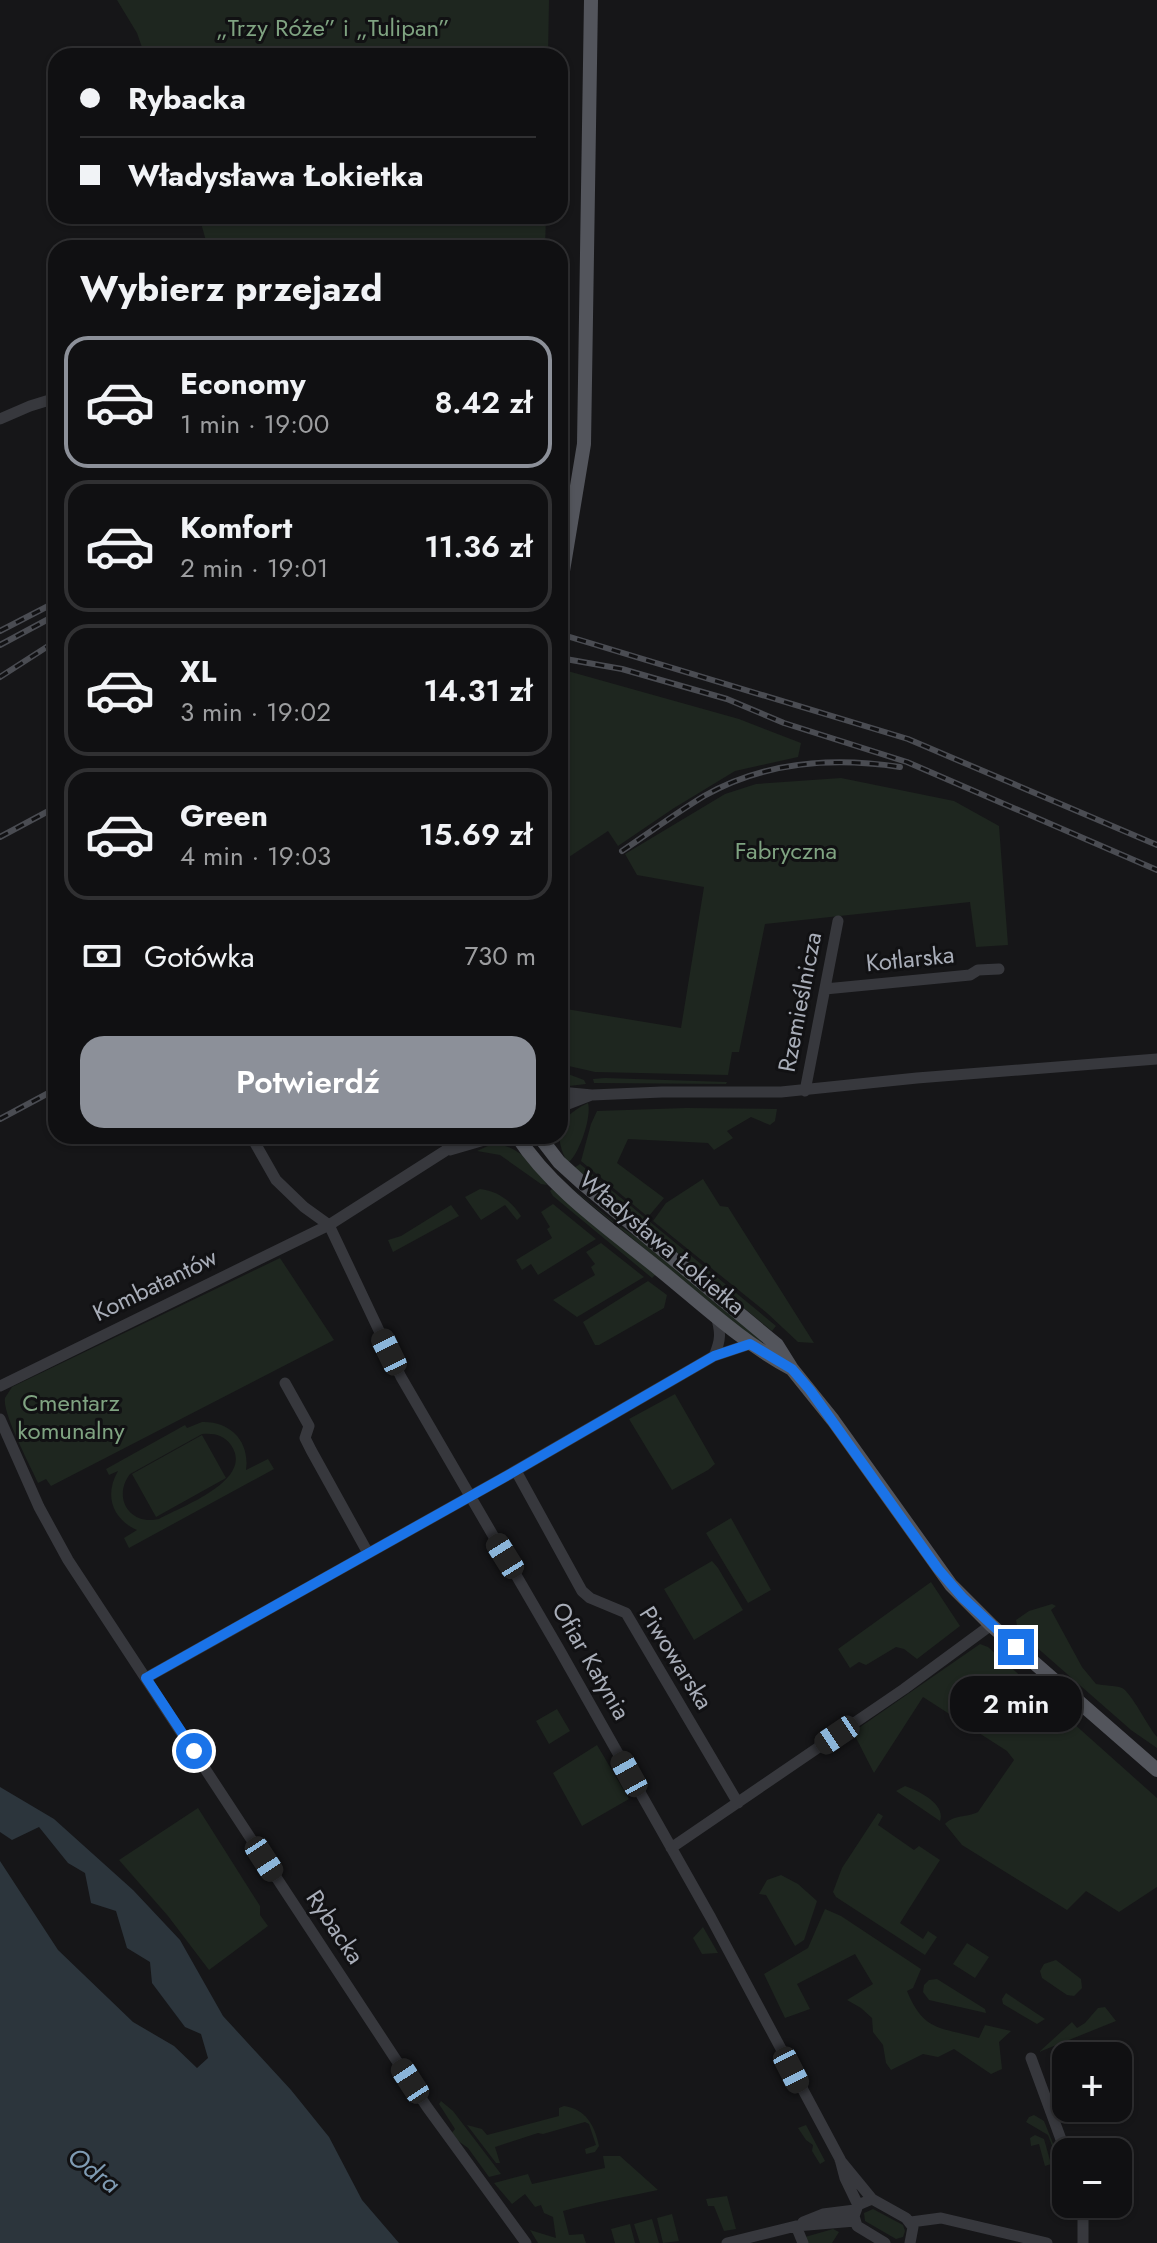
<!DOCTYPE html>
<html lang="pl">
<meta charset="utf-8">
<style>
:root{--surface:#101012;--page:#19191b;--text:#f1f3f6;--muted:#9c9d9f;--line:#303032;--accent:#8c9099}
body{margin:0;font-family:Jost,sans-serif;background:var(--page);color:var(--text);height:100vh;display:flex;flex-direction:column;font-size:30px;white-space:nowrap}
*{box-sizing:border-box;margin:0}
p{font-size:26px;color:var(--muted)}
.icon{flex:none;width:44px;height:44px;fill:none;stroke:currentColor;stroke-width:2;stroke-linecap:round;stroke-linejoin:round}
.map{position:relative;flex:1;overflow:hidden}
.panel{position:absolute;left:48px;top:240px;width:520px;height:904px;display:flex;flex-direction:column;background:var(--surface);border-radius:24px;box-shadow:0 2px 6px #0004,0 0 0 2px var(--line)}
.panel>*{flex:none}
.top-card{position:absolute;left:48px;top:48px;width:520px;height:176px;border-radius:24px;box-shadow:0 2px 6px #0004,0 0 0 2px var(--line);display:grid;align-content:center;height:176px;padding:0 32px;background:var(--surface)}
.controls{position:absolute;left:1052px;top:2042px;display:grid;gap:16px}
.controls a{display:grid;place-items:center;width:80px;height:80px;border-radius:16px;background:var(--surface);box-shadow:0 2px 6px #0004,0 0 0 2px var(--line);font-size:40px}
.end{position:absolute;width:36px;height:36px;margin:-18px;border:10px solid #1a73e8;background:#fff;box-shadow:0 0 0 4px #fff}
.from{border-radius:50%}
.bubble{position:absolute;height:56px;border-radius:24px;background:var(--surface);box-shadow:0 2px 6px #0004,0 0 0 2px var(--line);font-size:26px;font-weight:600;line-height:56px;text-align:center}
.car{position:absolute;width:24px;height:48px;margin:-24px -12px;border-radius:10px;box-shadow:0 0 6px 2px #0007;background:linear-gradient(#222 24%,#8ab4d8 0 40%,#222 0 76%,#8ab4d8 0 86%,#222 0)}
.top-card b{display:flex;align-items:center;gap:28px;height:76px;font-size:30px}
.top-card b+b{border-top:2px solid var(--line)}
.top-card i{width:20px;height:20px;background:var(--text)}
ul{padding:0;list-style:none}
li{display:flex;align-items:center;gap:24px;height:132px;margin:0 16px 12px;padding:0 16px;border:4px solid var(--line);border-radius:24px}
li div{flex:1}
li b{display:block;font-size:30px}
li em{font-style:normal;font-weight:600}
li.active{border-color:var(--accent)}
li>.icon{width:72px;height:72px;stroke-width:1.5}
h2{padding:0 32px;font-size:36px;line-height:96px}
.pay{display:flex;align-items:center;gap:20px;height:88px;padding:0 32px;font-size:30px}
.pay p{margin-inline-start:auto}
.primary-button{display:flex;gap:16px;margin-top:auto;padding:16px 32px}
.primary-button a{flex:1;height:92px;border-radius:24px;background:var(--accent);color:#fff;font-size:32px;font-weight:600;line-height:92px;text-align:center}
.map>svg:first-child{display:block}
.green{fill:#1e261f;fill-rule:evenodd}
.water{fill:#2c353c}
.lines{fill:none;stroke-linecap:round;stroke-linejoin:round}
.minor{stroke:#37383d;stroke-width:11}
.major{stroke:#53555c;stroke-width:14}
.rail-casing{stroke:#4a4c52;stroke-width:6}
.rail{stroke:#111113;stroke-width:3;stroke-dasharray:9;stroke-linecap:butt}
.route{stroke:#1a73e8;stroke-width:10}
.labels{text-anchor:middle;stroke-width:6;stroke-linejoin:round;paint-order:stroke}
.park-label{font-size:24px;fill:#7fa381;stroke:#111113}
.street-label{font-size:24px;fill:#a8adb8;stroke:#111113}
.water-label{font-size:26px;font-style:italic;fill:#7f9bb3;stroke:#111113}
</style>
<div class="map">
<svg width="1157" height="2243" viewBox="0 0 1157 2243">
<rect width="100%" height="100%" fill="#161618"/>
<path class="green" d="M 117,0 L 549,0 L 548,56 L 145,56 L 137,33 Z
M 199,216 L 546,216 L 545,248 L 208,248 Z
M 564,670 L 739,719 L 801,743 L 798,757 L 735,771 L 674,808 L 618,846 L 608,831 L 563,861 L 560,860 L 560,692 Z
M 841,778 L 954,801 L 999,826 L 1008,945 L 976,947 L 970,902 L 765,924 L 739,1052 L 732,1052 L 728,1075 L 595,1072 L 560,1064 L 560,1008 L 681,1028 L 704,887 L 637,875 L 625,854 L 725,794 L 756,784 Z
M 560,1071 L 584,1080 L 586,1084 L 560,1087 Z
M 593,1079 L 605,1078 L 727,1082 L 726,1084 L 594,1083 Z
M 588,1103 C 592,1117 579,1155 568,1163 C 552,1136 559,1116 588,1103 Z
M 686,1108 L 777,1109 L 775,1121 L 770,1125 L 751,1117 L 727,1131 L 733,1138 L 714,1150 L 708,1143 L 628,1139 L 617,1163 L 664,1198 L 648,1217 L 581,1161 L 591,1124 L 597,1111 Z
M 492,1144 C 516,1143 536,1166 547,1185 L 541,1184 L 500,1155 L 477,1151 Z
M 580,1164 L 776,1326 L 772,1331 L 574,1168 Z
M 703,1179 L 720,1206 L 728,1207 L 814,1343 L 798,1342 L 767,1313 L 653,1221 L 666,1203 Z
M 562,1180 L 619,1226 L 646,1243 L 764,1341 L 760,1345 Z
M 480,1189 C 498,1191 511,1201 521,1216 L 517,1220 L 505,1205 L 481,1220 L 465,1197 Z
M 552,1189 L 656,1274 L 652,1278 L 553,1196 L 550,1191 Z
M 553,1204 L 596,1239 L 538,1275 L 531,1264 L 522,1270 L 516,1260 L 552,1238 L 547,1229 L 550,1227 L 541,1212 Z
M 451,1205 L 459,1216 L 393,1252 L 388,1240 L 401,1236 Z
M 601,1243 L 644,1277 L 577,1317 L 553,1300 L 595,1275 L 591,1267 L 595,1264 L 586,1252 Z
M 280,1258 L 334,1340 L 51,1486 L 46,1479 L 38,1483 C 31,1467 2,1413 5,1398 C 6,1396 11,1389 12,1387 Z
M 648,1281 L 667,1295 L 664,1308 L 599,1345 L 595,1345 L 583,1322 Z
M 675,1394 L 715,1464 L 708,1470 L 672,1490 L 629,1419 Z
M 202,1422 C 231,1421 250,1442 246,1470 L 268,1459 L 274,1469 L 129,1548 L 124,1538 L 137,1530 C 112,1519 104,1495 118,1471 L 109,1475 L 106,1469 L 185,1425 L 187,1428 ZM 202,1434 C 214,1433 224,1435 231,1445 C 255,1480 183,1506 159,1519 C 130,1526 112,1498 130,1474 Z
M 202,1435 L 226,1478 L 156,1517 L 132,1474 Z
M 731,1518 L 771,1590 L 748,1603 L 706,1533 Z
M 712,1561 L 718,1568 L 743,1610 L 694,1640 L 664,1589 Z
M 931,1582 L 960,1626 L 917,1659 L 904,1649 L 896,1647 L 866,1665 L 859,1662 L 850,1668 L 838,1649 Z
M 1052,1604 L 1056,1606 L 1051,1610 L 1082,1667 L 1096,1684 C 1104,1686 1115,1685 1122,1688 C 1131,1692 1148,1727 1157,1737 L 1157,1748 L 1131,1730 L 1018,1631 L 1016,1620 L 1029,1611 Z
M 980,1644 L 988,1647 L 1157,1798 L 1157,1887 L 1119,1912 L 1086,1891 L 1067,1910 L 962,1845 L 945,1824 C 955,1814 966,1818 978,1812 L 1014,1760 L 1007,1751 L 923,1697 L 874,1773 L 853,1732 Z
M 557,1709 L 570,1731 L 549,1744 L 536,1721 Z
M 597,1745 L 629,1799 L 582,1826 L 553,1773 Z
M 905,1786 C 919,1791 946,1804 940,1821 L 896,1791 Z
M 198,1808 L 260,1906 L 260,1915 L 268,1926 L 209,1970 L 168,1916 L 119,1860 Z
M 878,1813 L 883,1816 L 878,1825 L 914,1850 L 919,1846 L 940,1860 L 900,1923 L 923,1939 L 928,1931 L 937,1937 L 925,1955 L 836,1897 L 833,1892 L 842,1868 Z
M 781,1875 L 798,1884 L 817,1901 L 804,1940 L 795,1946 L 766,1895 L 759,1894 L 767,1880 Z
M 825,1909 L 841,1916 L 921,1969 L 913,1988 L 907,1991 C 924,2032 940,2027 979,2038 L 985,2025 L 1011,2031 L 999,2042 L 1002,2069 L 991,2074 L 954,2049 L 938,2057 L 923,2054 L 891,2070 L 886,2063 L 883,2045 L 873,2032 L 872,2018 L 861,2008 L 847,2000 L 873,1984 L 855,1954 L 797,1984 L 810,2009 L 785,2018 L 764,1974 L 808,1948 Z
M 703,1927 L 718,1953 L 702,1954 L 693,1938 Z
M 967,1943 L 989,1957 L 975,1978 L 953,1964 Z
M 1056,1960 L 1081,1979 L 1082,1988 L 1074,1996 L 1067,1995 L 1042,1978 L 1040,1971 L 1044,1964 Z
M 937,1979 L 985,2009 L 986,2013 L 929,2000 L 923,1992 L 924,1985 L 929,1980 Z
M 1006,1993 L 1045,2019 L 1037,2024 L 1003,2004 L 1002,1999 Z
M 1105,2007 L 1116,2021 L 1039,2052 L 1072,2022 L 1077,2028 L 1085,2023 L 1098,2008 Z
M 441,2101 L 453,2111 L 501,2174 L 489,2177 L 468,2148 L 450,2135 L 455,2129 L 439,2104 Z
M 564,2106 C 586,2109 595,2126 599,2146 L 595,2152 L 586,2154 L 585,2149 L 596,2145 L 589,2124 L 585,2122 L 543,2134 L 538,2133 L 495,2147 L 500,2163 L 496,2163 L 467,2125 L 482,2129 L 487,2135 L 559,2116 L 559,2108 Z
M 1034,2115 L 1044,2121 L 1066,2176 L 1066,2183 L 1048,2135 L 1026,2122 L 1029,2117 Z
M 806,2125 L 825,2161 L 820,2164 L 812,2151 L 813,2145 L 806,2140 L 798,2128 Z
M 1035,2135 L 1044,2139 L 1051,2164 L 1045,2166 L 1039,2144 L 1031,2146 L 1030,2138 Z
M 603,2156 L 620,2156 L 658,2190 C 626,2197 595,2202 563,2211 L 569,2235 L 583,2234 L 586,2243 L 538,2243 L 530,2230 L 556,2238 L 553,2217 L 544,2213 L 541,2205 L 535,2207 L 525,2194 L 512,2204 L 494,2183 L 528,2174 L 532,2184 L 605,2168 Z
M 727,2196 L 736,2229 L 724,2231 L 714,2206 L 708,2206 L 706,2199 Z
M 873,2209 L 903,2225 L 905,2231 L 903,2237 L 896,2239 L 865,2221 L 864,2213 Z
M 672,2214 L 679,2241 L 663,2243 L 657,2218 Z
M 652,2219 L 659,2243 L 640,2243 L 634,2224 Z
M 630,2224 L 635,2243 L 615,2243 L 611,2229 Z
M 833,2229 L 839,2232 L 832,2243 L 808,2243 L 805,2237 Z"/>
<path class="water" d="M 0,1787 L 54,1819 L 133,1890 L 180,1940 L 223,2016 L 291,2090 L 329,2137 L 362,2200 L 399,2243 L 0,2243 L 0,1861 L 58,1950 L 133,2022 L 174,2046 L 197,2068 L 208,2058 L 201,2034 L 185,2027 L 152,1983 L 150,1962 L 127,1948 L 116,1911 L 91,1903 L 85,1873 L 68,1863 L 39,1827 L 12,1840 L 0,1832 Z"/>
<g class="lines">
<path class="minor" d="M 0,419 L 30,406 L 56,398
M 825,989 L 970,975 L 978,970 L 999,969
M 805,1091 L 838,921
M 560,1092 L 592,1095 L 662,1092 L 781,1092 L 917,1078 L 1157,1059
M 560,1107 L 591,1095
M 251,1136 L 276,1180 L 304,1207 L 329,1225
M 450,1150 L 498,1136
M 329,1225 L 401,1377 L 559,1649 L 711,1918 L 840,2159 L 845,2178 L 858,2205
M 714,1356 C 721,1340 721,1332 716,1316
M 285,1383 L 309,1426 L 305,1438 L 311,1450 L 368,1553
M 0,1386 L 329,1225 L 445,1151 L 463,1136
M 0,1419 L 39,1507 L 68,1560 L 427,2107 L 526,2243
M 516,1471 L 582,1591 L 590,1598 L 626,1613 L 738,1803
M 146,1678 L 510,1474 L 714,1356 L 750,1344
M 671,1848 L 904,1689 L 991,1625
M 1031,2058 L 1066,2153
M 840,2160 L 872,2199
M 803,2222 L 823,2214 L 855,2210
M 911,2222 L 941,2218 L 1047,2243
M 796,2226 L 803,2243
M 727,2243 L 796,2226 L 855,2221
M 885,2243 L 857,2226 L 854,2216 L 858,2205 L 872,2199 L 906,2218 L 913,2227 L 910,2243
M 1083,2243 L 1083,2204"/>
<path class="major" d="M 560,589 L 584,444 L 591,0
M 517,1136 C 552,1190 610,1229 660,1270 C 703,1305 743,1343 792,1369
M 539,1136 L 559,1162 L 581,1182 L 777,1345 L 792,1369 L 833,1420 L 951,1585 L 991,1625 L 1157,1770"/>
<defs>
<path id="rail" d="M 0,631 L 56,602
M 560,634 L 908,739 L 1157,845
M 0,645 L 56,615
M 560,658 L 622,669 L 727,699 L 784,723 L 907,762 L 1157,870
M 0,677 L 56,641
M 0,837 L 56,807
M 622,851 C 649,833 676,813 704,796 C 763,762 833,757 900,767
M 0,1119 L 56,1089"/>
</defs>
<use href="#rail" class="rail-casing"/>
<use href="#rail" class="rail"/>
</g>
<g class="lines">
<path class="route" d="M 194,1751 L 146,1678 L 510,1474 L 714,1356 L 750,1344 L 792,1369 L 810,1390 L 938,1569 L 963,1598 L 1016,1647"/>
</g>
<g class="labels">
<g class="park-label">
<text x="333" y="36">„Trzy Róże” i „Tulipan”</text>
<text x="786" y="859">Fabryczna</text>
<text x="71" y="1411">Cmentarz<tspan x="71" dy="28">komunalny</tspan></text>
</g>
<g class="street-label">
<text transform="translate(910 959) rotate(-6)" y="8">Kotlarska</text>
<text transform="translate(800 1002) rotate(-79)" y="8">Rzemieślnicza</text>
<text transform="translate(662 1243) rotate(40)" y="8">Władysława Łokietka</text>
<text transform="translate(155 1285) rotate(-26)" y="8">Kombatantów</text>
<text transform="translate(676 1658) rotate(58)" y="8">Piwowarska</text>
<text transform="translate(591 1661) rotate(60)" y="8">Ofiar Katynia</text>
<text transform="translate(335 1927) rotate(56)" y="8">Rybacka</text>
</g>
<g class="water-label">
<text transform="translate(94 2170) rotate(37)" y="9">Odra</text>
</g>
</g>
</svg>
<div class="controls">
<a>+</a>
<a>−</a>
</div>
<i class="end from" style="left:194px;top:1751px"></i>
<i class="end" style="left:1016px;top:1647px"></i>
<div class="bubble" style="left:950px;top:1676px;width:132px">2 min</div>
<i class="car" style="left:389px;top:1352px;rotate:334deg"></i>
<i class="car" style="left:505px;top:1556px;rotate:328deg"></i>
<i class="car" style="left:837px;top:1735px;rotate:236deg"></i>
<i class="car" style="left:629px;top:1774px;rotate:331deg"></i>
<i class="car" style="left:264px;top:1859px;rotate:147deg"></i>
<i class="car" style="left:791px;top:2070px;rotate:153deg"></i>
<i class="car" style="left:410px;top:2081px;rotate:327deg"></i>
<div class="top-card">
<b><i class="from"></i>Rybacka</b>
<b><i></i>Władysława Łokietka</b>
</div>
<section class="panel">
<h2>Wybierz przejazd</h2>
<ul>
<li class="active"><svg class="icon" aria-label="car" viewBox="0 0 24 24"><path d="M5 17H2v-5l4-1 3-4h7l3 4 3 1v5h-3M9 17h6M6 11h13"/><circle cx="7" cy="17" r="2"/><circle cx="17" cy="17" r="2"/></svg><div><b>Economy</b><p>1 min · 19:00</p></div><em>8.42 zł</em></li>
<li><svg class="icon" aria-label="car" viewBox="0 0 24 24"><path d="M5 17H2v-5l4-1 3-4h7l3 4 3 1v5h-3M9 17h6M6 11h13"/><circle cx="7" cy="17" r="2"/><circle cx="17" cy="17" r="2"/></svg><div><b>Komfort</b><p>2 min · 19:01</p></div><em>11.36 zł</em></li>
<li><svg class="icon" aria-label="car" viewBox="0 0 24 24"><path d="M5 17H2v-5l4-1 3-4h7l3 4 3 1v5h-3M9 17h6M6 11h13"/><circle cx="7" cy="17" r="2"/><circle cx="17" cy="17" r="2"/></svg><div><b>XL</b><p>3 min · 19:02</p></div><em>14.31 zł</em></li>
<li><svg class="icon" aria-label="car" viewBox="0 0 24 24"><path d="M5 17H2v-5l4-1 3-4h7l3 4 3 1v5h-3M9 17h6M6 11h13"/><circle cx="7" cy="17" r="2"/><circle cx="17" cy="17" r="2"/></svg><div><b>Green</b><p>4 min · 19:03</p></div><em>15.69 zł</em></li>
</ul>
<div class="pay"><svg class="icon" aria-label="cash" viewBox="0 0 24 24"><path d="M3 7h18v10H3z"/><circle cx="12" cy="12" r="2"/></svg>Gotówka<p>730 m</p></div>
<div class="primary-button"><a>Potwierdź</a></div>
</section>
</div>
